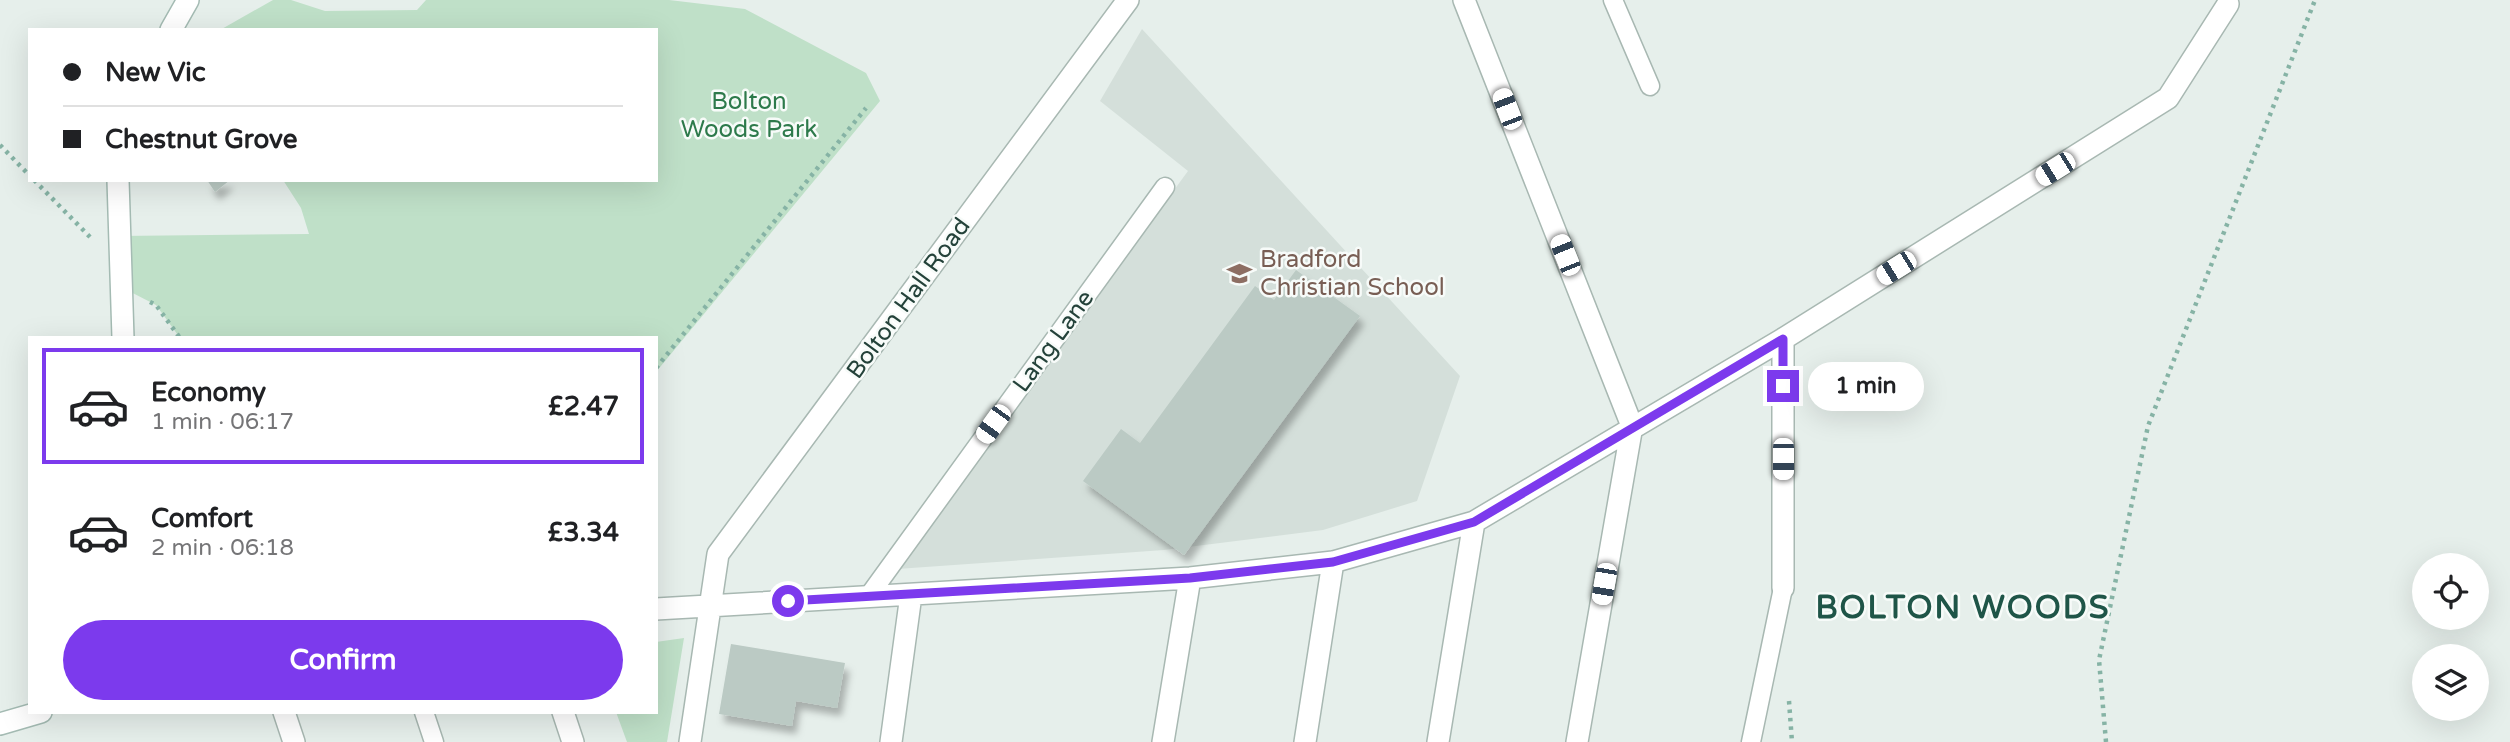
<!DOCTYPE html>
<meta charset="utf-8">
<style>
:root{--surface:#fff;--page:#f2f2f2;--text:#202124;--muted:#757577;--line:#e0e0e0;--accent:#7c3aed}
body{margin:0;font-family:"Varela Round",sans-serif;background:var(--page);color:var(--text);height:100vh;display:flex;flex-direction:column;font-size:26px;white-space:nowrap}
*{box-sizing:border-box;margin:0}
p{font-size:23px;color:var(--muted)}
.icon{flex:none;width:38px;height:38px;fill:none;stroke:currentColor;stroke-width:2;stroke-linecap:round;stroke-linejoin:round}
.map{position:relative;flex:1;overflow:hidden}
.panel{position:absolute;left:28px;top:336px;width:630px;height:378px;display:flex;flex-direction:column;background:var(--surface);border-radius:0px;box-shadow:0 7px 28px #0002}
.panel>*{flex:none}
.top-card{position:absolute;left:28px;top:28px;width:630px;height:154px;border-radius:0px;box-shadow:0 7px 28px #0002;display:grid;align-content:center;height:154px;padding:0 35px;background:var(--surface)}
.buttons{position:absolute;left:2412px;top:553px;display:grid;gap:14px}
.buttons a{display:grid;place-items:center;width:77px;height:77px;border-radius:50%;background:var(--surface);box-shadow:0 7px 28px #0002;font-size:35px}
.end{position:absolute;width:32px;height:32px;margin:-16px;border:9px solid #7c3aed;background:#fff;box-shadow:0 0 0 4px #fff}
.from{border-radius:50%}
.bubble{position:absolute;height:49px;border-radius:24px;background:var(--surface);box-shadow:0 7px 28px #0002;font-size:23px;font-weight:700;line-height:49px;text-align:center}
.car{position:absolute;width:21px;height:42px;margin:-21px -10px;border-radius:9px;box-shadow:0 0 5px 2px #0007;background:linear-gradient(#fff 24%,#345 0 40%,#fff 0 76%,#345 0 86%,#fff 0)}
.top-card b{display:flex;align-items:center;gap:24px;height:66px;font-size:26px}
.top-card b+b{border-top:2px solid var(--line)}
.top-card i{width:18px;height:18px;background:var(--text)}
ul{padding:12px 0 0;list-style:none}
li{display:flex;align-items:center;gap:21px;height:116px;margin:0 14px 10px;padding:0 21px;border:4px solid transparent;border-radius:0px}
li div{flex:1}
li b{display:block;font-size:26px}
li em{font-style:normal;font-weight:700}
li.selected{border-color:var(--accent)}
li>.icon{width:63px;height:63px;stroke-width:1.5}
.primary-button{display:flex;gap:14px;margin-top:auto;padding:14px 35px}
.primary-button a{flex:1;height:80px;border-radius:42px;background:var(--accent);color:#fff;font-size:28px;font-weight:700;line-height:80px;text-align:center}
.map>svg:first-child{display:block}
.built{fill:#d4dfda}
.green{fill:#bfe0c8}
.building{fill:#bbcac4;filter:url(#shadow)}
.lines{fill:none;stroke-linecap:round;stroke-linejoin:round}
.lane-casing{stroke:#a8b8b2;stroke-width:21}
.street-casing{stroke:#a8b8b2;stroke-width:24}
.secondary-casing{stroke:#a4bbb3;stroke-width:24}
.path{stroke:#86b3a5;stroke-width:4.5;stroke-dasharray:3.5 5;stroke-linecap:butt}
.lane{stroke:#fff;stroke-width:18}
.street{stroke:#fff;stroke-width:21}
.secondary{stroke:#fff;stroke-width:21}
.route{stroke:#7c3aed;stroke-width:9}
.labels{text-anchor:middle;stroke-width:5;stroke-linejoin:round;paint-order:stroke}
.park-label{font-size:24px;fill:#2d7a4b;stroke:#f7fbf9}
.education-label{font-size:24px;fill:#785e54;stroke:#f7fbf9;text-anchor:start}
.street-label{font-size:24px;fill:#24423a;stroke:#f7fbf9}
.district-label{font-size:32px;font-weight:bold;letter-spacing:2px;fill:#1f5548;stroke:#f7fbf9}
</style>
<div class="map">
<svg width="2510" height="742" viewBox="0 0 2510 742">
<defs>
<filter id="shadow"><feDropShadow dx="4.5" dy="8" stdDeviation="3.5" flood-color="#0004"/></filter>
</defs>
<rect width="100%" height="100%" fill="#e6efeb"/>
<path class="built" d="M 1142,29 L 1460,376 L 1417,501 L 1323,530 L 1164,550 L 897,569 L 1188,171 L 1100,101 Z"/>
<path class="green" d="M 273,0 L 291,0 L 325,11 L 417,10 L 426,0 L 669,0 L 745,9 L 866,73 L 880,101 L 656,372 L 656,338 L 180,338 L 156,305 L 121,287 L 119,236 L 309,234 L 301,208 L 283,180 L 656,180 L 656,30 L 220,30 Z
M 684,638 L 667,742 L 627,742 L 616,712 L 656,712 L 656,642 Z"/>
<path class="building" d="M 207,180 L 230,180 L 215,192 Z
M 1296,270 L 1360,316 L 1184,555 L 1083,481 L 1121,429 L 1140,443 L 1255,286 L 1274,300 Z
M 731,644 L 845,663 L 837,708 L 796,701 L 792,726 L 719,714 Z"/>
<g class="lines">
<defs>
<path id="lane" d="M 1613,0 L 1650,86
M 868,597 L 1165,187
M 424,712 L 434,742
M 1751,742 L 1783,588"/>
<path id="street" d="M 1464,0 L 1632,426 L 1577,742
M 1783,339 L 1783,588
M 656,609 L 1190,578 L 1333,562 L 1474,522 L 1783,339 L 2168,98 L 2228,4
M 284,712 L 294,742
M 563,712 L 573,742
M 690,742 L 718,554 L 1128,0
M 891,742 L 911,595
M 1163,742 L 1190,578
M 1305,742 L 1333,562
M 1438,742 L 1474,522"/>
<path id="secondary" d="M 171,30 L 188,0
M 118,180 L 123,338
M 0,724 L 41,712"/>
</defs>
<use href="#lane" class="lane-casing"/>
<use href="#street" class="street-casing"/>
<use href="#secondary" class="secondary-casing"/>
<path class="path" d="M 0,145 L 30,176
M 34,180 L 90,237
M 150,302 L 156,305 L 180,338
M 656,368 L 866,108
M 1789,701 L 1792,742
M 2106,742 L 2099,660 L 2148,426 L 2315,0"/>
<use href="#lane" class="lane"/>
<use href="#street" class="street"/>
<use href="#secondary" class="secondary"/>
</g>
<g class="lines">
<path class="route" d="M 788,601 L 1190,578 L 1333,562 L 1474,522 L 1783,339 L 1783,386"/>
</g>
<defs>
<symbol id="school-bare" viewBox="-9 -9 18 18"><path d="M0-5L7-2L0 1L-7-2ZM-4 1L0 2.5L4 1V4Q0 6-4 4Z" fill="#8d6e63" stroke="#f7fbf9" stroke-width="2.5" paint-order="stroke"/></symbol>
</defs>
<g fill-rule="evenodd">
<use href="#school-bare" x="1222" y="256" width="35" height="35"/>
</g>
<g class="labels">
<g class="park-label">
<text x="749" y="109">Bolton<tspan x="749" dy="28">Woods Park</tspan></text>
</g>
<g class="education-label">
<text x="1260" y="267">Bradford<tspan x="1260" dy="28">Christian School</tspan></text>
</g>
<g class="street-label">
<text transform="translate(908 298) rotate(-54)" y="8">Bolton Hall Road</text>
<text transform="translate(1053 341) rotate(-54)" y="8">Lang Lane</text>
</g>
<g class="district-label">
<text x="1963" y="618">BOLTON WOODS</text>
</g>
</g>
</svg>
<div class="buttons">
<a><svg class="icon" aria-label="locate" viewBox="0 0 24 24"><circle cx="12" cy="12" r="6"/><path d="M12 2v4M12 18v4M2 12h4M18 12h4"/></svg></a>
<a><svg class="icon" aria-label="layers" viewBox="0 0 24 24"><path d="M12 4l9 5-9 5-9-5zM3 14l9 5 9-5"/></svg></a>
</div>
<i class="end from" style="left:788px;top:601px"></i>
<i class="end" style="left:1783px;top:386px"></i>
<div class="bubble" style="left:1808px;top:362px;width:116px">1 min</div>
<i class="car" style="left:1507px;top:109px;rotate:339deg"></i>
<i class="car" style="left:2055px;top:169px;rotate:238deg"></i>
<i class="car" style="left:1565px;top:255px;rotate:338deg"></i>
<i class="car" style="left:1896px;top:268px;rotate:238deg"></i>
<i class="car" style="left:993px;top:424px;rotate:216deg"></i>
<i class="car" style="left:1783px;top:459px;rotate:180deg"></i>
<i class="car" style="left:1604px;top:584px;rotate:190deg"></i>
<div class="top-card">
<b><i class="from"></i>New Vic</b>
<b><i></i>Chestnut Grove</b>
</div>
<section class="panel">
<ul>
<li class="selected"><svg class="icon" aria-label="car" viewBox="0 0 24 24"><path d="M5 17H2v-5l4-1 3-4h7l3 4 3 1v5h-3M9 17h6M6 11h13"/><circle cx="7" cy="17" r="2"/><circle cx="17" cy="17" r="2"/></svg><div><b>Economy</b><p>1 min · 06:17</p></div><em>£2.47</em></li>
<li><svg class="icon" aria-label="car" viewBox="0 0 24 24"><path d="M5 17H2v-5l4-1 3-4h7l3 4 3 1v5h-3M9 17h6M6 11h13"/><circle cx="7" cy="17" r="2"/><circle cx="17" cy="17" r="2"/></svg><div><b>Comfort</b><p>2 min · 06:18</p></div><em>£3.34</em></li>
</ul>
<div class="primary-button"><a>Confirm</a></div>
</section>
</div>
